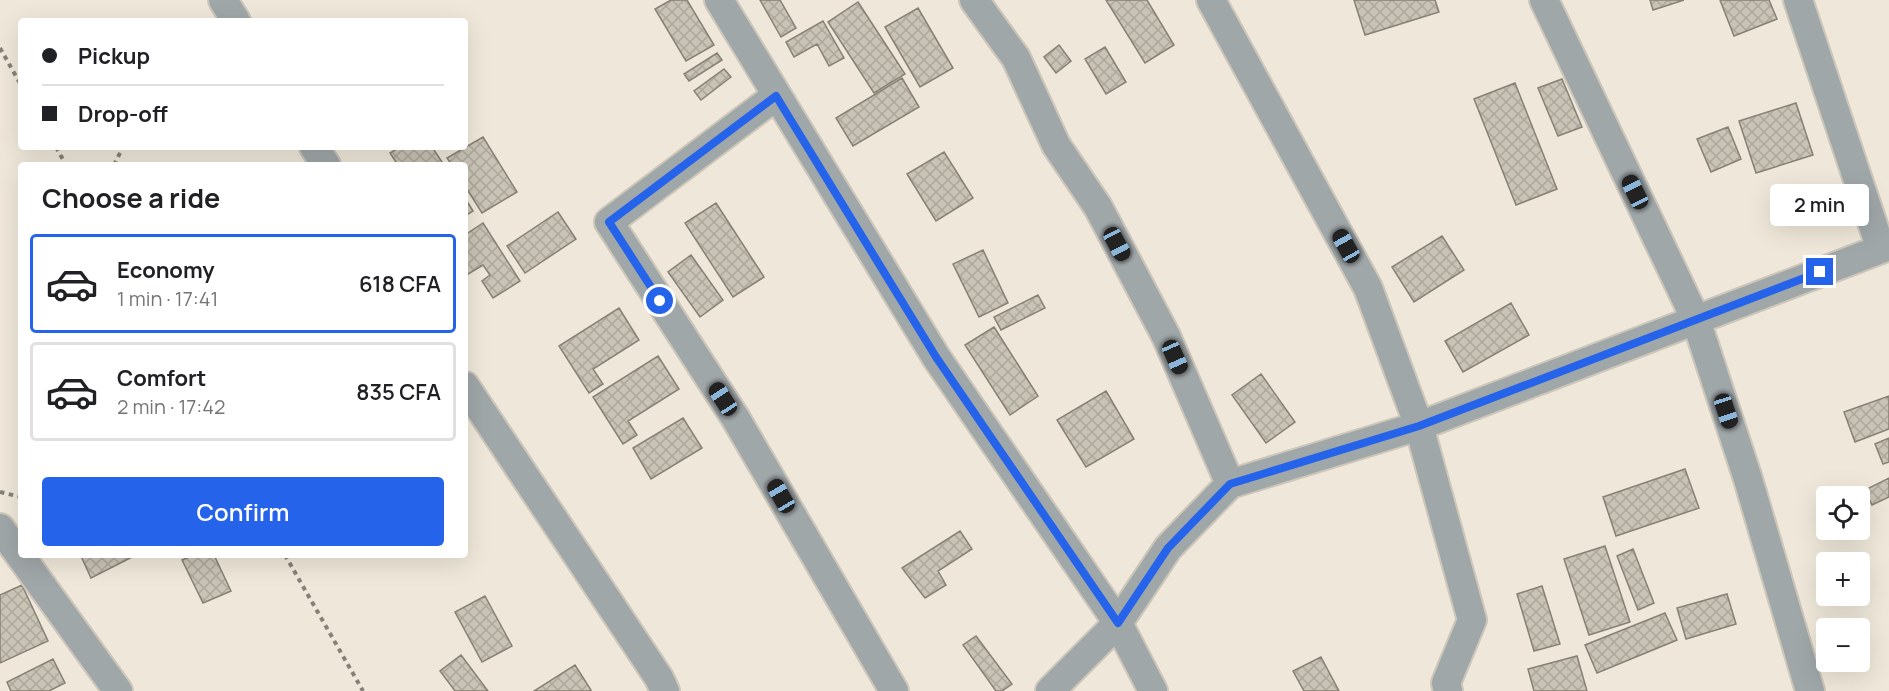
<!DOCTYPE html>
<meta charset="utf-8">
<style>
:root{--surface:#fff;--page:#f6f6f6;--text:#202124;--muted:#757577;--line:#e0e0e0;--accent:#2563eb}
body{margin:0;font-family:Manrope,sans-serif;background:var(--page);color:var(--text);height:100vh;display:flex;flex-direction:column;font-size:22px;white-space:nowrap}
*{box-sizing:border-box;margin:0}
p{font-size:20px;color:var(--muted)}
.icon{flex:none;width:33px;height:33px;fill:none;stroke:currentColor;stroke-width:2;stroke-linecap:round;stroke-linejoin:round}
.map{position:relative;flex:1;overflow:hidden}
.drawer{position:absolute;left:18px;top:162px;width:450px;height:396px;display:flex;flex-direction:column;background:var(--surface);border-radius:6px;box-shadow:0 6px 24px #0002}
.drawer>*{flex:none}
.guide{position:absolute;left:18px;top:18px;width:450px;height:132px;border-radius:6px;box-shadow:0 6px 24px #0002;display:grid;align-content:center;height:132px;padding:0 24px;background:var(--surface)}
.controls{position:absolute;left:1816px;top:486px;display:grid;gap:12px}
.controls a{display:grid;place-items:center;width:54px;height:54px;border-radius:6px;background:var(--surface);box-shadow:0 6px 24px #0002;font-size:30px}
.end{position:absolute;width:27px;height:27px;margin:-14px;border:8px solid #2563eb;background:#fff;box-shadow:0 0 0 3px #fff}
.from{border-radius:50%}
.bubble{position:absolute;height:42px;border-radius:6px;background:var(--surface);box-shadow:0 6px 24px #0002;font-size:20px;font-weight:600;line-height:42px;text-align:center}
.car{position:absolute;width:18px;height:36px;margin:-18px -9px;border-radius:8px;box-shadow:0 0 4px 2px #0007;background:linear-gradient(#222 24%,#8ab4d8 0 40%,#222 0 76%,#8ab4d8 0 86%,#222 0)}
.guide b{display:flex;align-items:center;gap:21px;height:57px;font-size:22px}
.guide b+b{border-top:2px solid var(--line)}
.guide i{width:15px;height:15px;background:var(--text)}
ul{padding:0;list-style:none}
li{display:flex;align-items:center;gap:18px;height:99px;margin:0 12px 9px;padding:0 12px;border:3px solid var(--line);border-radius:6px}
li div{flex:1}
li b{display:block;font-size:22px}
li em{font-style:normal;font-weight:600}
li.on{border-color:var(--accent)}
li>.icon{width:54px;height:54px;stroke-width:1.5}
h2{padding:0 24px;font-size:27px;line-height:72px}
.action{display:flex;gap:12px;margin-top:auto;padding:12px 24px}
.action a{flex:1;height:69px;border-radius:6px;background:var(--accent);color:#fff;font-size:24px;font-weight:600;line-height:69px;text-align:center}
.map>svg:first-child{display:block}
.building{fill:url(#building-cross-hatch);stroke:#868174;stroke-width:1.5}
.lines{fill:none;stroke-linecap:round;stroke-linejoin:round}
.street-casing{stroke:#cdc6ba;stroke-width:32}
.path{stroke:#868178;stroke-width:4;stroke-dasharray:4.5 4.5;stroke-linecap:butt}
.street{stroke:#a0a7a9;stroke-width:28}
.route{stroke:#2563eb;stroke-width:8}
</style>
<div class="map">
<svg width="1889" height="691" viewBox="0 0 1889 691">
<defs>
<pattern id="building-cross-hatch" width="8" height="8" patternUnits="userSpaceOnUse" patternTransform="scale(1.5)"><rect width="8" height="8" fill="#c9c3b5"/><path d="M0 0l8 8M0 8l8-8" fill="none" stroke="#aca79b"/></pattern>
</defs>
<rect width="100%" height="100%" fill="#efe8da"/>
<path class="building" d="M 671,0 L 687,0 L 714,45 L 686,61 L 655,9 Z
M 760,0 L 780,0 L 796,28 L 781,37 Z
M 1106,0 L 1147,0 L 1174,45 L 1145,63 Z
M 1354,0 L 1435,0 L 1439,12 L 1365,35 Z
M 1650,0 L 1684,0 L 1653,10 Z
M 1720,0 L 1769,0 L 1777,19 L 1734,36 Z
M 858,2 L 905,74 L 874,93 L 828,22 Z
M 918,8 L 953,68 L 920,87 L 885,27 Z
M 823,21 L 844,58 L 829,66 L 817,44 L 794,57 L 786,42 Z
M 1059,45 L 1071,61 L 1056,73 L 1044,57 Z
M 1105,47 L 1126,82 L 1106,94 L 1085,59 Z
M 717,53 L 722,60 L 689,81 L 684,74 Z
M 724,69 L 731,77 L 701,100 L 694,91 Z
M 902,78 L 919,107 L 853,146 L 836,118 Z
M 1562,79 L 1582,127 L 1558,136 L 1538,88 Z
M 1515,83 L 1557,189 L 1516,205 L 1474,99 Z
M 1796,103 L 1813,155 L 1756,173 L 1739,121 Z
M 1728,127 L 1741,159 L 1711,172 L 1697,139 Z
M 483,137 L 517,192 L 482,213 L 465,186 L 465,165 L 452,165 L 447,158 Z
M 400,147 L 432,147 L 444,165 L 398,165 L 390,153 Z
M 944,152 L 973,198 L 936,221 L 907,174 Z
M 465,198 L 473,211 L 465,216 Z
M 716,203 L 764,277 L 733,297 L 685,223 Z
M 558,212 L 576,239 L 525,273 L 507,246 Z
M 483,223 L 520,281 L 493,298 L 482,281 L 490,275 L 483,265 L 465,276 L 465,235 Z
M 1442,236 L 1464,270 L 1414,302 L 1392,267 Z
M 983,250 L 1008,303 L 979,317 L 953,264 Z
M 691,255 L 723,300 L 700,317 L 668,272 Z
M 1038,295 L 1045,308 L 1001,330 L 994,317 Z
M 1511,303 L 1529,335 L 1463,372 L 1445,341 Z
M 619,308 L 639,340 L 593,369 L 603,384 L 589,393 L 559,346 Z
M 994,327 L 1038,396 L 1010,415 L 965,345 Z
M 658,356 L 679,389 L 628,421 L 637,435 L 623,444 L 593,397 Z
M 1261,374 L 1295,422 L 1266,443 L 1232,395 Z
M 1106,391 L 1134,439 L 1086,467 L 1057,420 Z
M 1889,396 L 1889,429 L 1855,442 L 1844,412 Z
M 683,418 L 702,448 L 651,479 L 633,448 Z
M 1889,438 L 1889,462 L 1883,464 L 1875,444 Z
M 1685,469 L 1699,508 L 1616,536 L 1603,497 Z
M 1889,478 L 1889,497 L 1872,505 L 1865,490 Z
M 960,531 L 972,549 L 938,571 L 946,585 L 925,598 L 902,568 Z
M 1605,546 L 1630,622 L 1589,635 L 1564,559 Z
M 1633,549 L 1654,603 L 1638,610 L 1617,556 Z
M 83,555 L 136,555 L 91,578 L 81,556 Z
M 194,555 L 214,555 L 231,591 L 203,603 L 182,560 Z
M 22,585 L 48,641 L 0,663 L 0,595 Z
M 1542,586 L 1560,644 L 1534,651 L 1517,594 Z
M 1727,594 L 1736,624 L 1686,639 L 1677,608 Z
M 485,596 L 512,646 L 482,662 L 455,612 Z
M 1665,613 L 1677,640 L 1597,673 L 1585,645 Z
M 976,636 L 1012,684 L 1002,691 L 996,691 L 963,645 Z
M 461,655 L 488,691 L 455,691 L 440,671 Z
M 1577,656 L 1587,691 L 1534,691 L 1528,669 Z
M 1321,657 L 1339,691 L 1304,691 L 1293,671 Z
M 53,659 L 65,683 L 49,691 L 11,691 L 7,682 Z
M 575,665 L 591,690 L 588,691 L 534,691 Z"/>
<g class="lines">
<defs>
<path id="street" d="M 223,0 L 236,21
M 719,0 L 936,357 L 1118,623 L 1153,691
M 974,0 L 1016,58 L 1056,145 L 1098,207 L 1166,336 L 1230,484
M 1211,0 L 1368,288 L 1419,426 L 1472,620 L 1446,683 L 1448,691
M 1544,0 L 1696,320 L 1748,479 L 1810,691
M 1798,0 L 1881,249
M 776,96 L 609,222 L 736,419 L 894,691
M 314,147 L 326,165
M 465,386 L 659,678 L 665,691
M 0,528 L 118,691
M 1050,691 L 1118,623 L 1168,548 L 1230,484 L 1419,426 L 1889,246"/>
</defs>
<use href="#street" class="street-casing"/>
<path class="path" d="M 0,48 L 21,85
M 56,147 L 66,165
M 114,165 L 123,147
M 0,492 L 21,497
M 285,555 L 363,691"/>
<use href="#street" class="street"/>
</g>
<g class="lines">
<path class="route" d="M 660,301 L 609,222 L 776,96 L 936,357 L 1118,623 L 1168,548 L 1230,484 L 1419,426 L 1820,272"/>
</g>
</svg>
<div class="controls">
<a><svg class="icon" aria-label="locate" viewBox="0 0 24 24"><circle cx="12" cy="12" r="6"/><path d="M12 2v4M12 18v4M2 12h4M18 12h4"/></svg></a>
<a>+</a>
<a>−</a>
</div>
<i class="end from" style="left:660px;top:301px"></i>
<i class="end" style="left:1820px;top:272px"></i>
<div class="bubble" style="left:1770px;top:184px;width:99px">2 min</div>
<i class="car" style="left:1635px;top:192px;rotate:334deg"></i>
<i class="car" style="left:1117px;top:244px;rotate:152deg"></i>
<i class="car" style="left:1346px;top:246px;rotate:331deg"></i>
<i class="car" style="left:1175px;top:357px;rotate:156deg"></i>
<i class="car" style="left:723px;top:399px;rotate:327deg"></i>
<i class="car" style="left:1726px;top:411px;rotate:162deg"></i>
<i class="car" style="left:781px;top:496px;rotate:330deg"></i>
<div class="guide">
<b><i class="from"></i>Pickup</b>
<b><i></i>Drop-off</b>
</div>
<section class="drawer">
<h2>Choose a ride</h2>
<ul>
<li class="on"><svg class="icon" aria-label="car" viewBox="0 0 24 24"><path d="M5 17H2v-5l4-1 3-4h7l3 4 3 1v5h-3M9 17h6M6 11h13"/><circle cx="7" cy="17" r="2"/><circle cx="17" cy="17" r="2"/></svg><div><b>Economy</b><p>1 min · 17:41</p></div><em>618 CFA</em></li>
<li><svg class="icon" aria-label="car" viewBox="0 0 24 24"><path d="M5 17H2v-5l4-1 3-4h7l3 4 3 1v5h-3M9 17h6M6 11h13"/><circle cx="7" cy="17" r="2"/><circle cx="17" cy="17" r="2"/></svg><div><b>Comfort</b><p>2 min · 17:42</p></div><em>835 CFA</em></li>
</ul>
<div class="action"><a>Confirm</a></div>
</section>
</div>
